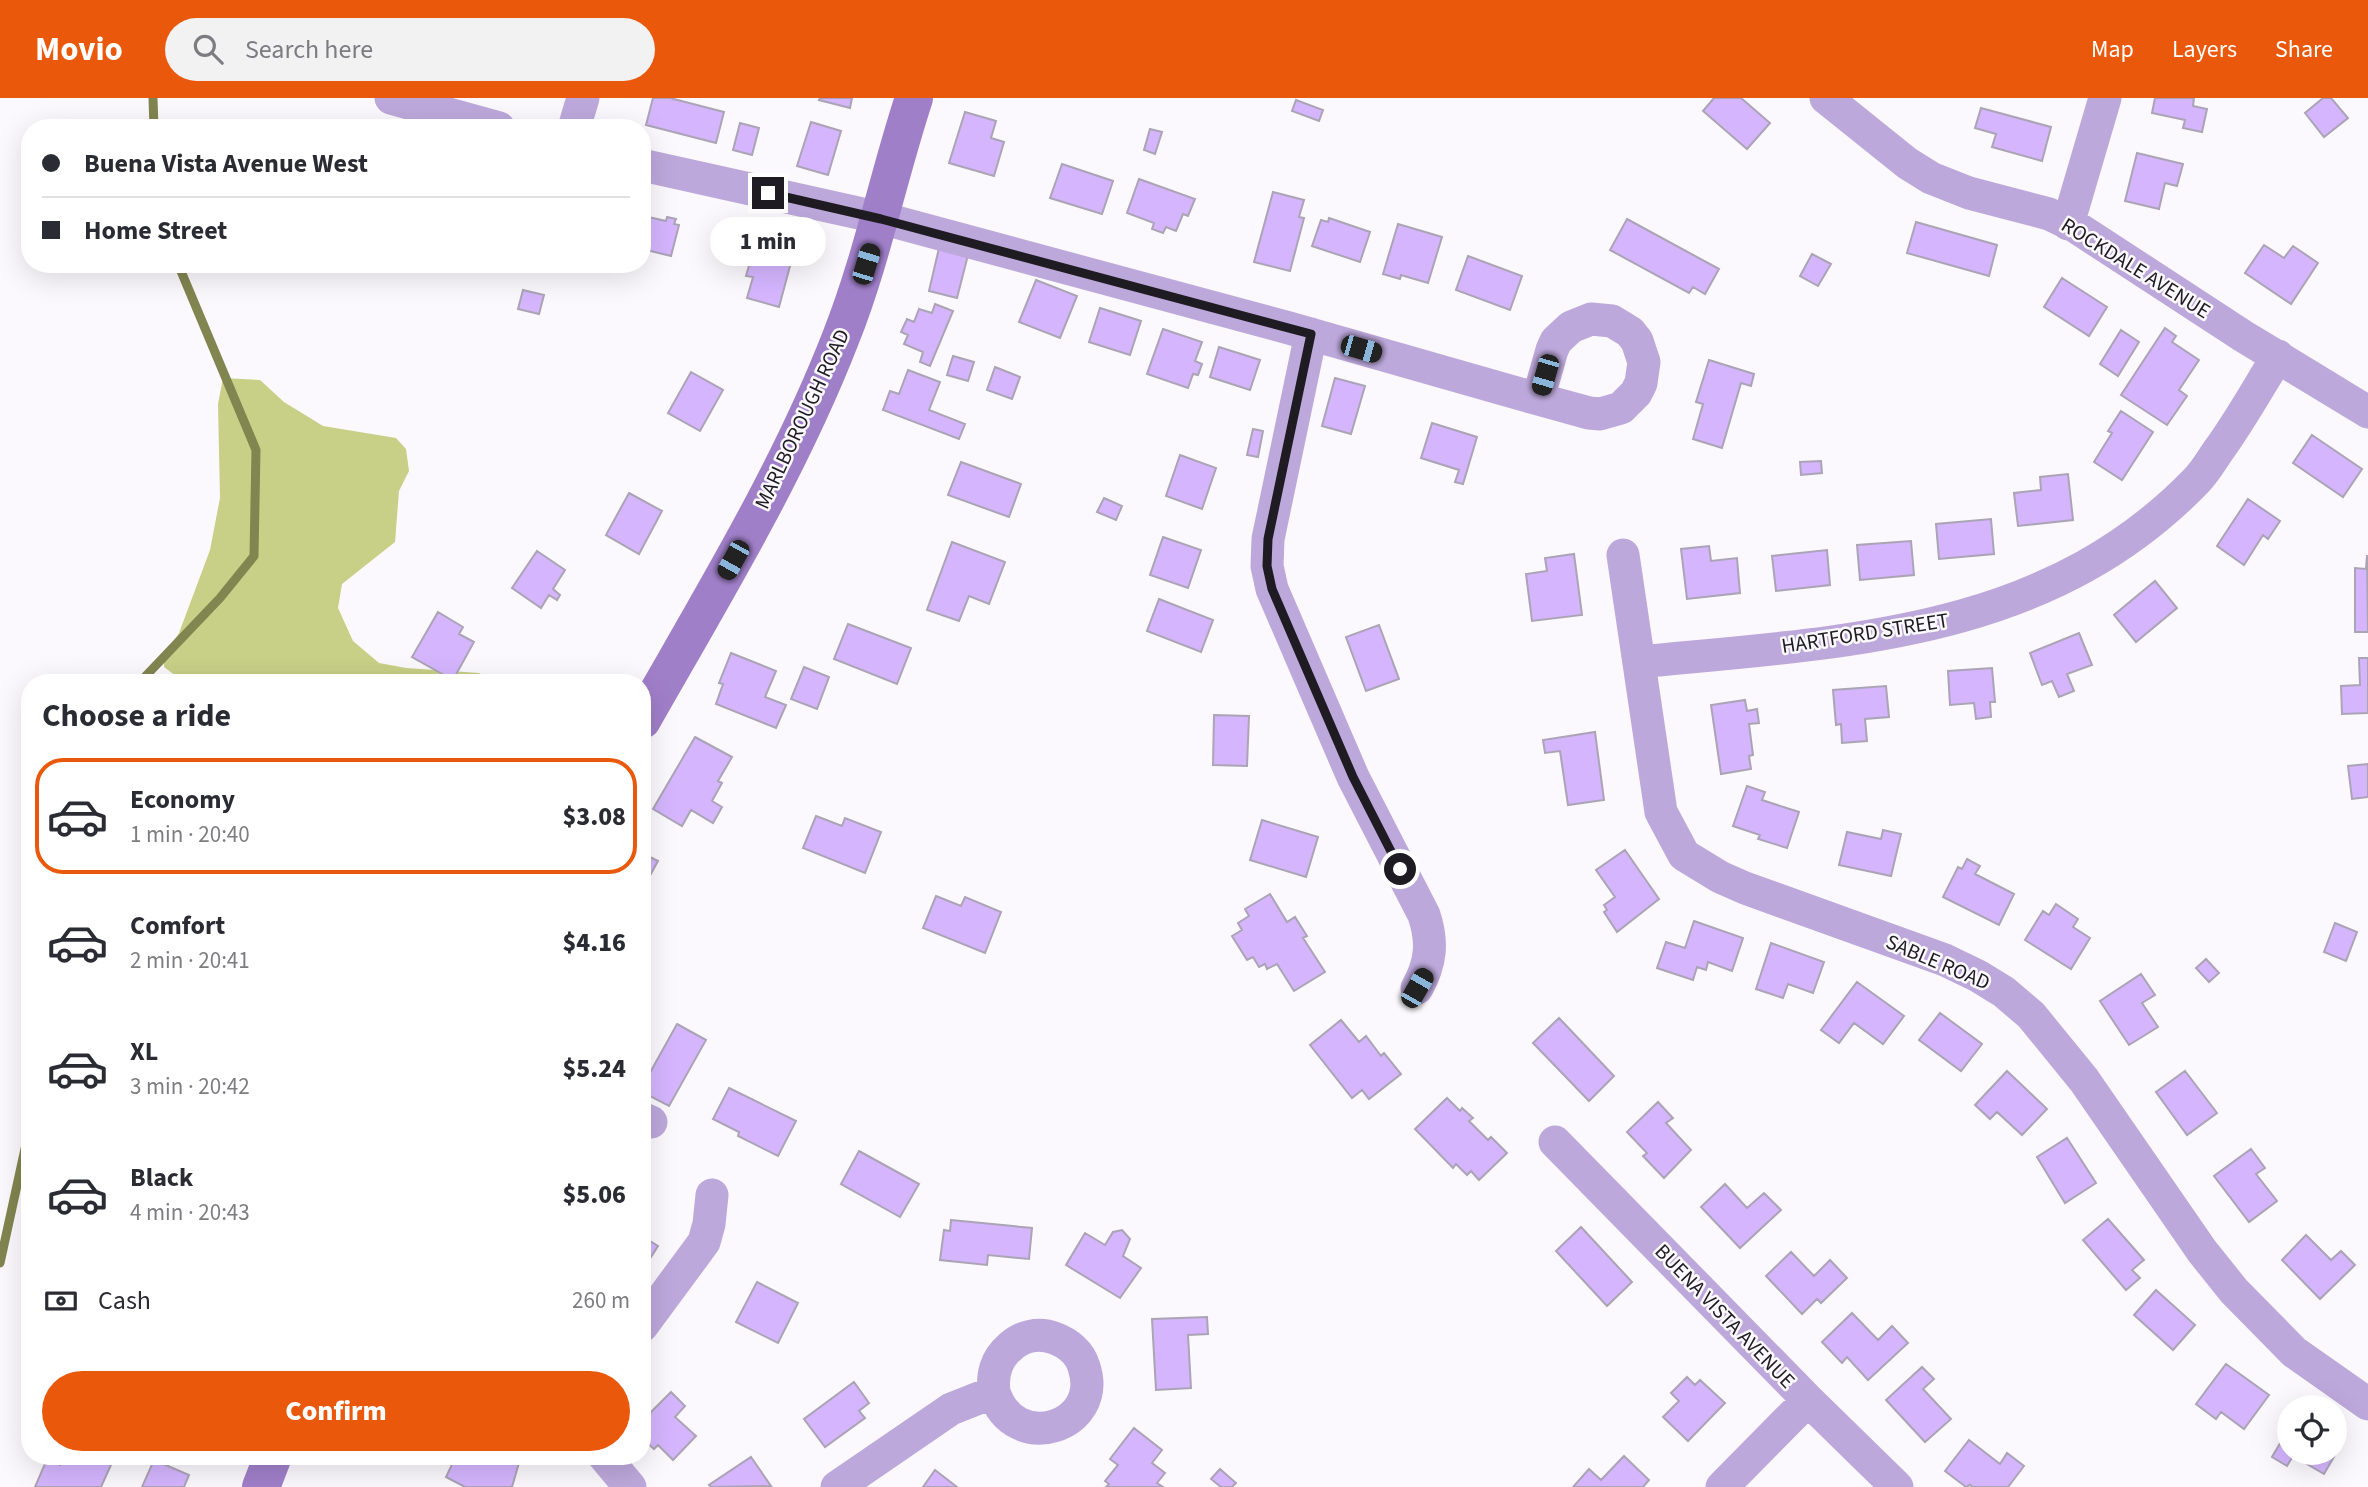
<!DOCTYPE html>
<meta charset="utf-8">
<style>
:root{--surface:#fff;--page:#f2f2f3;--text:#2b2b33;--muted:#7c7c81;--line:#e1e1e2;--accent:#ea580c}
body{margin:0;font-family:"Source Sans 3",sans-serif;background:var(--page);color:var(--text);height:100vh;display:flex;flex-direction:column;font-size:26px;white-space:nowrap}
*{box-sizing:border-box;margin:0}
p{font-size:23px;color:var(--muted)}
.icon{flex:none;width:38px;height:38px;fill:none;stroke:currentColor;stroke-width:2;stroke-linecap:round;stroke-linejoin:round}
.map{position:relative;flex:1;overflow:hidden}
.side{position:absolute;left:21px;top:576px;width:630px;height:791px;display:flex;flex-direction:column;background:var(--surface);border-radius:28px;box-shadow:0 7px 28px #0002}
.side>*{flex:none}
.hud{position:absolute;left:21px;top:21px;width:630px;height:154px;border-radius:28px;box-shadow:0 7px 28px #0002;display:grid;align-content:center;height:154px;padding:0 21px;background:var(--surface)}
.fabs{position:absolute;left:2277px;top:1297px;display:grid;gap:14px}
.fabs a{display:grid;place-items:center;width:70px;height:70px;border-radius:50%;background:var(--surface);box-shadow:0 7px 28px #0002;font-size:35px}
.end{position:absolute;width:32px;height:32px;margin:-16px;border:9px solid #1e1b22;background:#fff;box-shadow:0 0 0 4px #fff}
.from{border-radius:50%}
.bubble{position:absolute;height:49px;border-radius:24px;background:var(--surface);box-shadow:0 7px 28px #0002;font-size:23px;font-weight:800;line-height:49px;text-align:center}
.car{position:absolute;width:21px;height:42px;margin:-21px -10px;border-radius:9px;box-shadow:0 0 5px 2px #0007;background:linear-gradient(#222 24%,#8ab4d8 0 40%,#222 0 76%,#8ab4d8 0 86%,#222 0)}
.hud b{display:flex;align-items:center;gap:24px;height:66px;font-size:26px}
.hud b+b{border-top:2px solid var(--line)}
.hud i{width:18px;height:18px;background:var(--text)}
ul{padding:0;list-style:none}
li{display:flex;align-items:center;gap:21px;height:116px;margin:0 14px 10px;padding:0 7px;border:4px solid transparent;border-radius:28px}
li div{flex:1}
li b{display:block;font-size:26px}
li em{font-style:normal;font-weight:800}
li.current{border-color:var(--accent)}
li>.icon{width:63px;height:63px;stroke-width:1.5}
h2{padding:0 21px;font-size:32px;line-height:84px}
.pay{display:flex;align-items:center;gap:18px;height:77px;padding:0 21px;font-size:26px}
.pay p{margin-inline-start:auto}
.primary-button{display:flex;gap:14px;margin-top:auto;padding:14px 21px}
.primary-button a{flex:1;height:80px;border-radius:42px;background:var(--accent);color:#fff;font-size:28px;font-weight:800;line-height:80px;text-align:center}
header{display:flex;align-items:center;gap:42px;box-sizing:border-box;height:98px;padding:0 35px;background:var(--accent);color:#fff}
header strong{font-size:33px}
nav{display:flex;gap:38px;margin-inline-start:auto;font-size:24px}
.search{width:490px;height:63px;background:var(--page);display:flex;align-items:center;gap:18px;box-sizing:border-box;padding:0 24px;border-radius:38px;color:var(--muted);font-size:26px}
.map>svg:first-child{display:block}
.green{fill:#c8cf86}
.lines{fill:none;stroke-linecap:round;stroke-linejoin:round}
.stream{stroke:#81854f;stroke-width:9}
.building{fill:#d4b5fe;stroke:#aba4b5;stroke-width:2}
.street{stroke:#bda8db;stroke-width:33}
.secondary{stroke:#a07fc9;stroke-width:38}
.route{stroke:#1e1b22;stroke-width:9}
.labels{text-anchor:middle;stroke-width:5;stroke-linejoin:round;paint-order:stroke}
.street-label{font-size:21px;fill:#1e1b22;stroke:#fbf9fd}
</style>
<header>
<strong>Movio</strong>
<div class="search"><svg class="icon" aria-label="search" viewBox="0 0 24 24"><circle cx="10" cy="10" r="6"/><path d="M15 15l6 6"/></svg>Search here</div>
<nav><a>Map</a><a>Layers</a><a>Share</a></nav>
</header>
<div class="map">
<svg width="2368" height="1389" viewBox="0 0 2368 1389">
<rect width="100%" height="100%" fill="#fbf9fd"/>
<path class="green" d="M 223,280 L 260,282 L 284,304 L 323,328 L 396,340 L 406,351 L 409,373 L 399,393 L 395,444 L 342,486 L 338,510 L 353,543 L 379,565 L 406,570 L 479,575 L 494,584 L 220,584 L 176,578 L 164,569 L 164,558 L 179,535 L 210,452 L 220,400 L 218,306 Z"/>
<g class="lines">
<path class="stream" d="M 153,0 L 154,30
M 140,584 L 220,500 L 254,458 L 256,352 L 178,166
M 0,1165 L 30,1028"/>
</g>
<path class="building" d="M 653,0 L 670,0 L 724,14 L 716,45 L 646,27 Z
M 820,0 L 852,0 L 850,10 L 819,2 Z
M 1714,0 L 1741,0 L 1770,25 L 1747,51 L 1703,13 Z
M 2155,0 L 2194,0 L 2193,8 L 2207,11 L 2202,34 L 2183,30 L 2185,22 L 2152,15 Z
M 2323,0 L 2331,0 L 2348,20 L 2324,39 L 2305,15 Z
M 1296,2 L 1323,12 L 1319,23 L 1292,13 Z
M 1981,10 L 2051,29 L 2042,63 L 1992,49 L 1996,36 L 1975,30 Z
M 965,14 L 996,23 L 991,40 L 1004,44 L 994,78 L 949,65 Z
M 811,24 L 841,33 L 828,77 L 797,68 Z
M 740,25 L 759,30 L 752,57 L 733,52 Z
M 1150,31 L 1162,34 L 1155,56 L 1144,52 Z
M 2137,55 L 2183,66 L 2177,88 L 2165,85 L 2159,111 L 2125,103 Z
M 1062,66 L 1113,83 L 1102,116 L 1050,100 Z
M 1139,81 L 1195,101 L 1188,118 L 1183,116 L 1176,133 L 1166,129 L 1163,135 L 1152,131 L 1154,125 L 1127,115 Z
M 1273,94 L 1304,102 L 1299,119 L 1304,120 L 1290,173 L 1254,164 Z
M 642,112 L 646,113 L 644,118 L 666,123 L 667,119 L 676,121 L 674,126 L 679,127 L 671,158 L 642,151 Z
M 1329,120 L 1370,134 L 1360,164 L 1312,148 L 1321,122 L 1328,124 Z
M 1627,121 L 1719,171 L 1705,196 L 1693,189 L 1689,195 L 1610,152 Z
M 1916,124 L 1997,147 L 1989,178 L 1907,155 Z
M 1398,126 L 1442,139 L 1428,185 L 1401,177 L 1400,181 L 1383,176 Z
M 748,146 L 793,157 L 779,209 L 747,200 L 753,179 L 746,178 L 750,164 L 743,162 Z
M 2264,147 L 2284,160 L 2293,148 L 2318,165 L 2291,206 L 2245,175 Z
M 939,150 L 968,157 L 957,200 L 929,193 Z
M 1812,156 L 1831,166 L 1818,188 L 1800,178 Z
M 1468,158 L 1522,178 L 1510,212 L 1456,192 Z
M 2062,180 L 2107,209 L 2089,238 L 2044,209 Z
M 1036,182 L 1077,198 L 1060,240 L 1019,224 Z
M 523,192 L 544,197 L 539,216 L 518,211 Z
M 935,206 L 953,213 L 930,268 L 920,264 L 923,254 L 904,246 L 908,237 L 901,234 L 907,221 L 914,224 L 919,211 L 932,215 Z
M 1100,210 L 1141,223 L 1130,257 L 1089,244 Z
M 2165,230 L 2176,238 L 2172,244 L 2199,262 L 2179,292 L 2187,298 L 2167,327 L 2121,297 Z
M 1163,231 L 1202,244 L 1195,263 L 1202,266 L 1198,277 L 1193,276 L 1188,290 L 1147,276 Z
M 2121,232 L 2139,244 L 2118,278 L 2100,266 Z
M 1219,249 L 1260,262 L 1250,292 L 1210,279 Z
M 953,258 L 974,264 L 968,283 L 947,277 Z
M 1709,262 L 1754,276 L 1751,288 L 1741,285 L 1722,350 L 1693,341 L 1703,306 L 1696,304 Z
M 995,269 L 1020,279 L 1012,301 L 987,292 Z
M 908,272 L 940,284 L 929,312 L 965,326 L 959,341 L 883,312 L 890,293 L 899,296 Z
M 691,274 L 723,292 L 700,333 L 668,315 Z
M 1335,280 L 1365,288 L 1351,336 L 1322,328 Z
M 2121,313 L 2153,334 L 2122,382 L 2094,364 L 2112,335 L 2108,333 Z
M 1432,325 L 1477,339 L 1463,386 L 1455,384 L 1459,372 L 1421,360 Z
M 1253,331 L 1263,333 L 1258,359 L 1247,357 Z
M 2312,337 L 2362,371 L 2343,399 L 2293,365 Z
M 1180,357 L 1216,370 L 1202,411 L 1166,398 Z
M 1821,363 L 1822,375 L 1801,377 L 1800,364 Z
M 961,364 L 1021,386 L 1009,419 L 948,397 Z
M 2068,376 L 2073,422 L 2018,428 L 2014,395 L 2041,392 L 2040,379 Z
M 629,395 L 662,413 L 639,456 L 606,437 Z
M 1104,400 L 1122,408 L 1116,422 L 1097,414 Z
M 2248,401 L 2280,423 L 2268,441 L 2263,437 L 2244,467 L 2217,448 Z
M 1991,421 L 1994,456 L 1939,461 L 1936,426 Z
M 1163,439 L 1201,452 L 1188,490 L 1150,477 Z
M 1911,443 L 1914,477 L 1860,482 L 1857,447 Z
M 952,444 L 1005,464 L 989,506 L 969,498 L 959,523 L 927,512 Z
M 1709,448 L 1711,463 L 1737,460 L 1740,495 L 1687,501 L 1681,451 Z
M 1827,452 L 1830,487 L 1776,493 L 1772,458 Z
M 537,453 L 565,472 L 553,491 L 560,497 L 557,502 L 549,497 L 541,510 L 512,490 Z
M 1574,456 L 1582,517 L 1532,523 L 1526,476 L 1547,473 L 1545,460 Z
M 2367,457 L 2368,534 L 2355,534 L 2355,470 L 2366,471 Z
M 2155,483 L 2177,510 L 2136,544 L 2114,517 Z
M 1159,501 L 1213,522 L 1201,554 L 1147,533 Z
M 438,514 L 463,529 L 459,536 L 474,544 L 453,582 L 412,559 Z
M 848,526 L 911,550 L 897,586 L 834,561 Z
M 1379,527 L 1399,581 L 1366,593 L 1346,539 Z
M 2079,535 L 2092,567 L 2067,576 L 2074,593 L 2059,599 L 2052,583 L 2042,587 L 2030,555 Z
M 731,555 L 776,573 L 765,599 L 786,607 L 776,630 L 716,606 L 723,586 L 719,585 Z
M 2359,560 L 2368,560 L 2368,615 L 2342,616 L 2341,588 L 2360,587 Z
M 804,569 L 829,579 L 817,611 L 791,601 Z
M 1992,570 L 1995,604 L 1990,604 L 1991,619 L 1976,621 L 1974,605 L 1950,607 L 1948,573 Z
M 1886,588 L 1889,619 L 1865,621 L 1867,643 L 1842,645 L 1841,626 L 1836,627 L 1833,592 Z
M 1745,602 L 1747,613 L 1757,611 L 1759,625 L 1749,626 L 1753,657 L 1749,658 L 1751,671 L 1721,676 L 1711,607 Z
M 1214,617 L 1249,618 L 1247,668 L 1213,667 Z
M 1595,634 L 1604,702 L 1568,707 L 1560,653 L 1545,655 L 1543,642 Z
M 695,639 L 732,659 L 718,683 L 722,685 L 712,703 L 722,709 L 713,725 L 691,712 L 682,728 L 653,711 Z
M 2368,666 L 2368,699 L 2352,701 L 2348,668 Z
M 1747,688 L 1765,694 L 1762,702 L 1799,714 L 1787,750 L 1758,741 L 1760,737 L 1733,728 Z
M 816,718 L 842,728 L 845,720 L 881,734 L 865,775 L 803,750 Z
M 1262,722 L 1318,739 L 1306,779 L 1250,762 Z
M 1883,732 L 1901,736 L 1891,778 L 1839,767 L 1847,734 L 1881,741 Z
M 1625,752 L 1659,801 L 1617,834 L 1604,814 L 1607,812 L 1604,807 L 1615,799 L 1596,772 Z
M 642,755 L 658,763 L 642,792 Z
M 1967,761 L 1980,768 L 1975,776 L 2014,796 L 1999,827 L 1943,799 L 1958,769 L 1962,771 Z
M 1270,796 L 1287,824 L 1295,819 L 1307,838 L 1303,840 L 1325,874 L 1294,893 L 1277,866 L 1267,871 L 1265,866 L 1259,869 L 1253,859 L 1247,862 L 1232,838 L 1242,832 L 1238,825 L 1249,818 L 1245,811 Z
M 936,798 L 961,808 L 965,799 L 1001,814 L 985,855 L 923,830 Z
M 2056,806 L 2078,821 L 2073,829 L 2090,840 L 2071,871 L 2025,842 L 2043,813 L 2049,817 Z
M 1694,823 L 1743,840 L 1732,873 L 1708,864 L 1706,872 L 1697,869 L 1693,882 L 1657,870 L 1666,844 L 1685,850 Z
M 2335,825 L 2357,834 L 2346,863 L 2324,854 Z
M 1771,845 L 1824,864 L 1813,895 L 1788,886 L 1783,900 L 1756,891 Z
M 2206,861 L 2219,875 L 2209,884 L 2196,870 Z
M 2141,876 L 2155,897 L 2142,905 L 2158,929 L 2129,947 L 2100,903 Z
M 1857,884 L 1904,918 L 1883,946 L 1854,925 L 1839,945 L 1821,932 Z
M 1940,915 L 1982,946 L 1961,973 L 1919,942 Z
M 1559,920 L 1614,978 L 1589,1003 L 1533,945 Z
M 1341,922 L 1359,944 L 1366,938 L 1381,958 L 1384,955 L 1401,976 L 1369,1001 L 1362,992 L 1352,1000 L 1310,947 Z
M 677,926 L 706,942 L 669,1008 L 642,994 L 642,989 Z
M 2007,973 L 2047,1011 L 2022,1037 L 1997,1014 L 1990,1021 L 1975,1007 Z
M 2185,973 L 2217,1015 L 2187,1037 L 2156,994 Z
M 729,990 L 796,1023 L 778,1058 L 738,1038 L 739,1034 L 713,1021 Z
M 1447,1000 L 1460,1013 L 1462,1010 L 1473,1020 L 1469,1023 L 1488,1042 L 1491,1039 L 1507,1055 L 1479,1082 L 1471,1073 L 1467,1077 L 1456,1066 L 1453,1070 L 1415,1031 Z
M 1658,1004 L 1673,1020 L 1666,1025 L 1691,1052 L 1664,1080 L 1643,1058 L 1647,1055 L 1627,1034 Z
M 2067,1040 L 2096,1085 L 2065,1105 L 2037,1059 Z
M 2251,1051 L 2265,1070 L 2256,1076 L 2277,1103 L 2249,1124 L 2214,1078 Z
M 859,1053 L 919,1086 L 900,1119 L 841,1086 Z
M 1725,1086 L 1747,1110 L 1764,1095 L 1781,1112 L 1740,1150 L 1701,1109 Z
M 2108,1121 L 2144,1162 L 2132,1172 L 2140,1180 L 2126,1192 L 2083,1142 Z
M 951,1122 L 1032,1130 L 1029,1161 L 988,1157 L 987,1167 L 940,1162 L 944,1132 L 950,1133 Z
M 1581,1129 L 1632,1184 L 1607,1208 L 1556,1153 Z
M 1122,1132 L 1130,1141 L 1123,1158 L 1141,1170 L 1120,1200 L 1066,1167 L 1085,1135 L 1105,1147 L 1113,1134 Z
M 2306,1137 L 2331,1162 L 2341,1153 L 2355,1167 L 2320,1201 L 2282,1162 Z
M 642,1138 L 658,1148 L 642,1173 Z
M 1791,1154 L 1814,1178 L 1830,1162 L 1847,1180 L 1821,1205 L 1817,1201 L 1802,1216 L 1766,1178 Z
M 757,1184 L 798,1205 L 778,1245 L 736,1224 Z
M 2156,1192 L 2195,1227 L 2173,1252 L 2134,1217 Z
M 1852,1215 L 1878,1242 L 1892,1228 L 1908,1245 L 1868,1282 L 1847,1259 L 1842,1265 L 1822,1244 Z
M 1207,1219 L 1208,1236 L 1188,1237 L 1191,1290 L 1156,1292 L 1152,1221 Z
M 2226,1266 L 2269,1297 L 2244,1331 L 2221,1314 L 2216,1321 L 2196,1306 Z
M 1922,1269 L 1934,1281 L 1923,1291 L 1951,1321 L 1925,1344 L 1886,1302 Z
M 1687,1279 L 1695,1287 L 1700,1282 L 1725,1305 L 1688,1343 L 1663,1319 L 1679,1303 L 1671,1295 Z
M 854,1284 L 869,1305 L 859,1313 L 865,1320 L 825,1349 L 804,1321 Z
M 671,1294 L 685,1308 L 675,1319 L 696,1338 L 673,1362 L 658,1347 L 654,1351 L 642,1340 L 642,1314 L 646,1311 L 650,1315 Z
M 1134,1330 L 1162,1352 L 1152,1365 L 1165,1375 L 1157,1385 L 1163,1389 L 1106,1389 L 1109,1386 L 1105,1383 L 1118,1367 L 1110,1361 Z
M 2289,1330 L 2289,1354 L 2334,1354 L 2334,1340 L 2342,1345 L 2324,1376 L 2293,1358 L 2287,1368 L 2272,1359 Z
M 1969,1342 L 2000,1366 L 2007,1355 L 2024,1368 L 2008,1389 L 1973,1389 L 1970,1387 L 1966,1389 L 1945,1373 Z
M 64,1358 L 115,1358 L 101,1389 L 35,1389 L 47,1361 L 60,1367 Z
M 456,1358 L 521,1358 L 512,1389 L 465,1389 L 446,1379 Z
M 1624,1358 L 1649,1382 L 1643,1389 L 1573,1389 L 1589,1371 L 1601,1382 Z
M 751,1359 L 771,1388 L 711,1389 L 709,1387 Z
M 154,1362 L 189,1377 L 184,1389 L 142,1389 Z
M 1220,1371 L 1236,1385 L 1232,1389 L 1221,1389 L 1211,1381 Z
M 935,1372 L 957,1389 L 923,1389 Z"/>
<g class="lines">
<path class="street" d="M 391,0 L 499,30
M 1826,0 L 1907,65 L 1931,80 L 1969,95 L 2049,116 L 2076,129 L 2243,238 L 2368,314
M 574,30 L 583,0
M 642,67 L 881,120 L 1289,230 L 1538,301 L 1589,315 L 1600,316 L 1621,310 L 1636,295 L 1641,285 L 1644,264 L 1637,243 L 1630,234 L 1612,223 L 1591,221 L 1571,229 L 1556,243 L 1552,252 L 1538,301
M 2068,126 L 2105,0
M 1311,236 L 1268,441 L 1267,468 L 1272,491 L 1353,679 L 1424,817 C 1433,844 1431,865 1417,890
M 1623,457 L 1661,714 L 1684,757 L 1720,779 L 1745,790 L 1945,862 L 1978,878 L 2004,894 L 2031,917 L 2084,982 L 2202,1153 L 2234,1193 L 2294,1254 L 2368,1306
M 1639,564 C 1841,544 2045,539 2196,383 C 2205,374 2211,363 2218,353 C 2240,323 2258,290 2278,258
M 642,1020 L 651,1024
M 1555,1044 L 1808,1302 L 1897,1389
M 642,1228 L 704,1144 L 709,1126 L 712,1097
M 604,1358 L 630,1389
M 837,1389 L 951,1311 L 994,1294 C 1014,1358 1104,1329 1084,1269 C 1080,1255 1068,1245 1054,1240 C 1039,1234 1021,1238 1009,1250 C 996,1261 992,1277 994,1294
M 1722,1389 L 1808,1302"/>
<path class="secondary" d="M 642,622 C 713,497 789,373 841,239 C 872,161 888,79 914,0
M 261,1389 L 273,1358"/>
</g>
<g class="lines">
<path class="route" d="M 768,95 L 881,121 L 1311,236 L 1268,441 L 1267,468 L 1272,491 L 1353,679 L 1400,771"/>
</g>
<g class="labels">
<g class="street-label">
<text transform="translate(2136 170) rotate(32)" y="7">ROCKDALE AVENUE</text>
<text transform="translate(802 321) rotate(-65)" y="7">MARLBOROUGH ROAD</text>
<text transform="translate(1865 535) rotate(-9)" y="7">HARTFORD STREET</text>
<text transform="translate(1938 864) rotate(23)" y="7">SABLE ROAD</text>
<text transform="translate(1725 1218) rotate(46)" y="7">BUENA VISTA AVENUE</text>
</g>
</g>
</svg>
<div class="fabs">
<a><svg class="icon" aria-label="locate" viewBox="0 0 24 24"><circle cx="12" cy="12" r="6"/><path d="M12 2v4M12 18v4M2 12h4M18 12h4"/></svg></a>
</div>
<i class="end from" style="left:1400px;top:771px"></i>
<i class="end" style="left:768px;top:95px"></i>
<div class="bubble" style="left:710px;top:119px;width:116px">1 min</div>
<i class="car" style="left:866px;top:166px;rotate:17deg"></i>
<i class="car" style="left:1361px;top:251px;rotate:106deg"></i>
<i class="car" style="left:1545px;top:277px;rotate:196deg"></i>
<i class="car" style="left:733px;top:462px;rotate:209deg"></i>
<i class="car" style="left:1417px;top:890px;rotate:30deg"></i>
<div class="hud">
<b><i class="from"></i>Buena Vista Avenue West</b>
<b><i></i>Home Street</b>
</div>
<section class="side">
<h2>Choose a ride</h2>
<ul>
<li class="current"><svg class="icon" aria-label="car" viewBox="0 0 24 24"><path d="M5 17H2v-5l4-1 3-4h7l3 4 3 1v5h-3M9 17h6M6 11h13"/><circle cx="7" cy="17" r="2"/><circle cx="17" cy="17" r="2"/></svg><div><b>Economy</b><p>1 min · 20:40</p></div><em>$3.08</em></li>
<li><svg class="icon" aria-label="car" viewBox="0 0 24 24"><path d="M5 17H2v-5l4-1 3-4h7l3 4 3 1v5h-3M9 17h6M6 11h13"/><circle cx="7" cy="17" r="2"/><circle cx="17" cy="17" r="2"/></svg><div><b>Comfort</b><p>2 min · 20:41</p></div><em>$4.16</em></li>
<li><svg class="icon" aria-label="car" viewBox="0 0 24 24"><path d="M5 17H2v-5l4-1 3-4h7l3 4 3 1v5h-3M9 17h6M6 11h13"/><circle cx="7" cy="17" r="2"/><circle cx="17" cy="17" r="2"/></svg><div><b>XL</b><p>3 min · 20:42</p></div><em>$5.24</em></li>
<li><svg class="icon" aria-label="car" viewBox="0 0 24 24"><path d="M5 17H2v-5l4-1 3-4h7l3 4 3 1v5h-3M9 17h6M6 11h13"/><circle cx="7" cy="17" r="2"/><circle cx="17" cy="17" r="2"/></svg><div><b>Black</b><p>4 min · 20:43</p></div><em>$5.06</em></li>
</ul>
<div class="pay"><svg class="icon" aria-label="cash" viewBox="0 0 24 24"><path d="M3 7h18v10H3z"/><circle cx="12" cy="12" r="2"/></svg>Cash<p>260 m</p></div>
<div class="primary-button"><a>Confirm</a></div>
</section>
</div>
